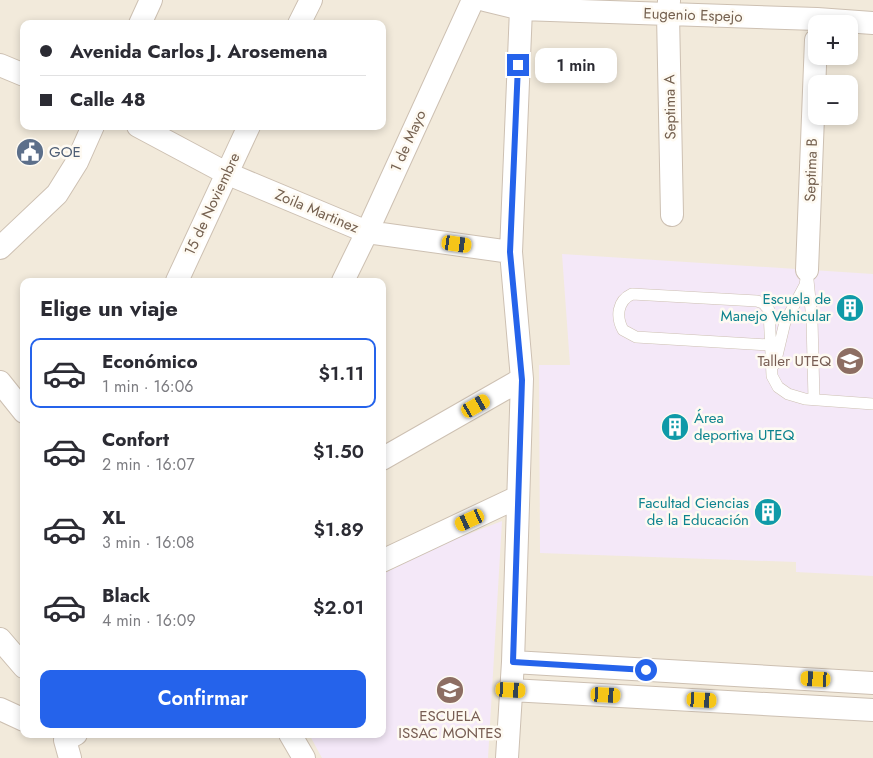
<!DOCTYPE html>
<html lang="es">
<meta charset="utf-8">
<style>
:root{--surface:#fff;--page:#f2f2f3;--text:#2b2b33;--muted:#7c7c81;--line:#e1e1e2;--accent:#2563eb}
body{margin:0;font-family:Jost,sans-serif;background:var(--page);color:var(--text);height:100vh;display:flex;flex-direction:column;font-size:19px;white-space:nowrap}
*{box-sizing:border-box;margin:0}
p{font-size:16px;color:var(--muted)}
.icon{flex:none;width:28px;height:28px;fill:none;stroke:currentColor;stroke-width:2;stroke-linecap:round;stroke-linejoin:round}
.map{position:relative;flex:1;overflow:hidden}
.panel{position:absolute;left:20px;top:278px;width:366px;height:460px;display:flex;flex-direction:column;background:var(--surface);border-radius:10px;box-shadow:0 2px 8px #0003}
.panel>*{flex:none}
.banner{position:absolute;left:20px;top:20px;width:366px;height:110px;border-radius:10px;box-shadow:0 2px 8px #0003;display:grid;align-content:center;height:110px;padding:0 20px;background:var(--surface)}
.tools{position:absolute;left:808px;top:15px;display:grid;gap:10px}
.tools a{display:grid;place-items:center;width:50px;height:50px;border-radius:10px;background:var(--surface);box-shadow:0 2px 8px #0003;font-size:25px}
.end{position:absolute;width:22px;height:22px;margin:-11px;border:6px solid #2563eb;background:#fff;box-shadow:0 0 0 2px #fff}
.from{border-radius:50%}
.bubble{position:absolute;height:35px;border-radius:10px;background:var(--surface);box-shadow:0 2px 8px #0003;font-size:16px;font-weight:600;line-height:35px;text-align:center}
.car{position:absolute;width:15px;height:30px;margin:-15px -8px;border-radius:6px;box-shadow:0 0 4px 1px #0007;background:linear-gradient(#f5c518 24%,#345 0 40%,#f5c518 0 76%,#345 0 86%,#f5c518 0)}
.banner b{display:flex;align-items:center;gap:18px;height:48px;font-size:19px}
.banner b+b{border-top:1px solid var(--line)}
.banner i{width:12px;height:12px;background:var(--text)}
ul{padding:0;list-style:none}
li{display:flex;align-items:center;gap:15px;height:70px;margin:0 10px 8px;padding:0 10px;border:2px solid transparent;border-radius:10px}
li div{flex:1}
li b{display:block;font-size:19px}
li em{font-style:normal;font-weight:600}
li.on{border-color:var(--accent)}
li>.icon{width:45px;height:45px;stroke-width:1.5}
h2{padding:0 20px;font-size:22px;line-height:60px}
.primary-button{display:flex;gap:10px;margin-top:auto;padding:10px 20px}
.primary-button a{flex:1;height:58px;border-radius:10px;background:var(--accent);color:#fff;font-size:20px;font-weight:600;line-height:58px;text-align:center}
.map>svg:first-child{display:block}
.residential{fill:#f2eadb;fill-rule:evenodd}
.education{fill:#f4e8f8}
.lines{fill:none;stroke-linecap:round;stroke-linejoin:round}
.lane-casing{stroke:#cdc0b2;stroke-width:12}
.street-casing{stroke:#cdc0b2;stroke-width:24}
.lane{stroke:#fff;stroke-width:11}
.street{stroke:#fff;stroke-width:22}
.route{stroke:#2563eb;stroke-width:6}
.labels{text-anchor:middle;stroke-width:5;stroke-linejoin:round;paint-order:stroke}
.street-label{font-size:15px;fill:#756150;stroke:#fefaf2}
.service-label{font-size:15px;fill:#4e5e75;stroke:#fefaf2;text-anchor:start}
.culture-label{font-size:15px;fill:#0d838f;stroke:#fefaf2;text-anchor:end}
.education-label{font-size:15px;fill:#785e54;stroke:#fefaf2;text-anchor:end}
</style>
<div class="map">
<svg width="873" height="758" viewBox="0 0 873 758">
<rect width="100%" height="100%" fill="#fbf7ec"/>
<path class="residential" d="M 0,0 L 873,0 L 873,758 L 0,758 ZM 24,24 L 382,24 L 382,126 L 24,126 ZM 816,24 L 849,24 L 849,56 L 816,56 ZM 816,84 L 849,84 L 849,116 L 816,116 ZM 24,281 L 382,281 L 382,734 L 24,734 Z"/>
<path class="education" d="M 562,254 L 873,274 L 873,576 L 796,572 L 796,562 L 540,553 L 539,365 L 570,365 Z
M 502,521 L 488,758 L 322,758 L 309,734 L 382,734 L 383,574 L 435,547 Z"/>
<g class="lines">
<defs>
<path id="lane" d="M 807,270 L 812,320 L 814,399
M 770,345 L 636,337 L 623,330 C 616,317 617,301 632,294 L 757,301 L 763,303 L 769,310 L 772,376 L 778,387 L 788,394 L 805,399 L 873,404
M 775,364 L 785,322 L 805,285 L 806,279"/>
<path id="street" d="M 485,0 L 521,9 L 817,19 L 873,23
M 669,1 L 668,14 L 672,215
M 140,24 L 151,0
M 299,24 L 311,0
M 0,65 L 24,75
M 138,126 L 226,173 L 367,232 L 511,252
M 0,248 L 57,194 L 77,162 L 93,126
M 807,270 L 816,40
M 177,281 L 249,126
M 343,281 L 367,232 L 473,0
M 0,382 L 24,412
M 382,459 L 522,379
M 382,561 L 518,497
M 0,639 L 24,667
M 513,662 L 873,683
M 511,690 L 873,710
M 0,709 L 24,720
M 290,734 L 304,758
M 70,758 L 65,740 L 76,734
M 507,758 L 513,662 L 522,379 L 511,252 L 521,9"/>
</defs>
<use href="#lane" class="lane-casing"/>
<use href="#street" class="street-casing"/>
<use href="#lane" class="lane"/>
<use href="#street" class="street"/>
</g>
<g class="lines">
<path class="route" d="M 518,65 L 510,252 L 522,380 L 513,662 L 646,670"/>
</g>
<defs>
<symbol id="civic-disc" viewBox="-11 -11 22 22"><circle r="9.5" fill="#5c6f8a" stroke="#fefaf2"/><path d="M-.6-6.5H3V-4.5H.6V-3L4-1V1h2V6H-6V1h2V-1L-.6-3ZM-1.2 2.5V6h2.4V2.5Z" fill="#fff"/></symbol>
<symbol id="building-disc" viewBox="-11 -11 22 22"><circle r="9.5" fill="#0f9aa8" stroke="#fefaf2"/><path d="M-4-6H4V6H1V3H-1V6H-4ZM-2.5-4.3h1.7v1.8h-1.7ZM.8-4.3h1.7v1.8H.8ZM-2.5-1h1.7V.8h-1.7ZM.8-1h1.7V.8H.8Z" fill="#fff"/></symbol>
<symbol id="university-disc" viewBox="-11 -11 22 22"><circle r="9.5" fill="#8d6e63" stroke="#fefaf2"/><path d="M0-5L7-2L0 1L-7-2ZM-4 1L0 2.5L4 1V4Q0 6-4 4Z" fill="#fff"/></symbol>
<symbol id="school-disc" viewBox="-11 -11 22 22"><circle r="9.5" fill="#8d6e63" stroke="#fefaf2"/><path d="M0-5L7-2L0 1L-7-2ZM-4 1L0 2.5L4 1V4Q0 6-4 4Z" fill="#fff"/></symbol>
</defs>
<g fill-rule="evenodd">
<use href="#civic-disc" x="14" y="136" width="32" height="32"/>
<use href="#building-disc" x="834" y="292" width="32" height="32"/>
<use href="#university-disc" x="834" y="345" width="32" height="32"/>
<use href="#building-disc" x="659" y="411" width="32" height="32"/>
<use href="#building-disc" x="752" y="496" width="32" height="32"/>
<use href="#school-disc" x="434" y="674" width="32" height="32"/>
</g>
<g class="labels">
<g class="street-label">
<text transform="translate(693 15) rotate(2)" y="5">Eugenio Espejo</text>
<text transform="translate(670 107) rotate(-91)" y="5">Septima A</text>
<text transform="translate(408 141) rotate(-66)" y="5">1 de Mayo</text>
<text transform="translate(811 170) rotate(-88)" y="5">Septima B</text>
<text transform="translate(212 204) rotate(-65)" y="5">15 de Noviembre</text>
<text transform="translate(317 211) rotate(23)" y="5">Zoila Martinez</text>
</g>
<g class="service-label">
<text x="49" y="157">GOE</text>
</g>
<g class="culture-label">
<text x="831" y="304">Escuela de<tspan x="831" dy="17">Manejo Vehicular</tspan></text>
<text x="694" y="423" text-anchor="start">Área<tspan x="694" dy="17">deportiva UTEQ</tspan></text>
<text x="749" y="508">Facultad Ciencias<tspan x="749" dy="17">de la Educación</tspan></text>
</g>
<g class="education-label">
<text x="831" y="366">Taller UTEQ</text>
<text x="450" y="721" text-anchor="middle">ESCUELA<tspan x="450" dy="17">ISSAC MONTES</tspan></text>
</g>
</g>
</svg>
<div class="tools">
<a>+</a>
<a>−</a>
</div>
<i class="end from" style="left:646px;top:670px"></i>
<i class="end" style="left:518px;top:65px"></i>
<div class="bubble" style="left:535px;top:48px;width:82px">1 min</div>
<i class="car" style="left:457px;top:244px;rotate:98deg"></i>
<i class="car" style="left:476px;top:406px;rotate:60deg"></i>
<i class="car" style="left:470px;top:520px;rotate:245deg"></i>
<i class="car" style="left:816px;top:679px;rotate:273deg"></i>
<i class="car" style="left:511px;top:690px;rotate:93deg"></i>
<i class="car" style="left:606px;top:695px;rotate:93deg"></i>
<i class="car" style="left:702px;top:700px;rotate:93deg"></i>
<div class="banner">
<b><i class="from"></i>Avenida Carlos J. Arosemena</b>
<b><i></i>Calle 48</b>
</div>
<section class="panel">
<h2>Elige un viaje</h2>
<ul>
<li class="on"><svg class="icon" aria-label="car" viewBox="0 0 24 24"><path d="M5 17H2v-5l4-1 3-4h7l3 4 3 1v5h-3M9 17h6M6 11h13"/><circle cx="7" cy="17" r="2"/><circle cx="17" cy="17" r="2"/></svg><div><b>Económico</b><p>1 min · 16:06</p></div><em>$1.11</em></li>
<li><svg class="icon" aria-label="car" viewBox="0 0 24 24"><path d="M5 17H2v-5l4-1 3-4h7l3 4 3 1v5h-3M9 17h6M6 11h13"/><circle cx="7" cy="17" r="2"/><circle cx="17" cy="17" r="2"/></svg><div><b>Confort</b><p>2 min · 16:07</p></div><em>$1.50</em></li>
<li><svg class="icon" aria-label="car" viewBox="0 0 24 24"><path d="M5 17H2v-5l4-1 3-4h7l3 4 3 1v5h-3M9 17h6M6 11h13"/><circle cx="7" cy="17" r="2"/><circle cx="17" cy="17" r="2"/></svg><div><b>XL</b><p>3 min · 16:08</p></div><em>$1.89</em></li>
<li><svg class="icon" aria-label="car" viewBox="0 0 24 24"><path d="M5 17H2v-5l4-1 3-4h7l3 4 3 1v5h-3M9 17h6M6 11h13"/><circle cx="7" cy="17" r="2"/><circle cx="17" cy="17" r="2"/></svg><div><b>Black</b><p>4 min · 16:09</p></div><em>$2.01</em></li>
</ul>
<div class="primary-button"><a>Confirmar</a></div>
</section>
</div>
